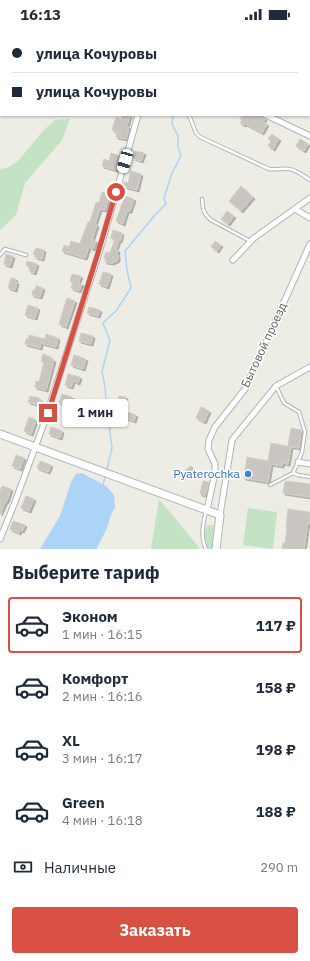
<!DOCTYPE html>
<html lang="ru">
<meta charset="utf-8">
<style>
:root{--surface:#fff;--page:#f2f2f3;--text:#1f2937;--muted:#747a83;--line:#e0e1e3;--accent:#d75041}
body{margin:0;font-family:"IBM Plex Sans",sans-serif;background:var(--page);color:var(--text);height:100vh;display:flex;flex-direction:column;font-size:15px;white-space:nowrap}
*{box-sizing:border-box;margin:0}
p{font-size:13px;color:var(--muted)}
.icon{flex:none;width:22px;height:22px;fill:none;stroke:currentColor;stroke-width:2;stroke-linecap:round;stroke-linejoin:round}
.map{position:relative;height:521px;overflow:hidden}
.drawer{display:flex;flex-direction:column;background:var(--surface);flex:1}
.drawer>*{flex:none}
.hud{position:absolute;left:0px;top:0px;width:310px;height:88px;box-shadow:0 1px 3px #0004;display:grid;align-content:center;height:88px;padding:0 12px;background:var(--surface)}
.end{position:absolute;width:18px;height:18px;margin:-9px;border:5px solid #d75041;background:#fff;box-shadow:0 0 0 2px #fff}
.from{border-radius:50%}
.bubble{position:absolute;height:28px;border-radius:4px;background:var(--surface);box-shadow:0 1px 3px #0004;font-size:13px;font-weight:800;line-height:28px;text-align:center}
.car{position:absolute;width:12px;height:24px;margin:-12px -6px;border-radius:5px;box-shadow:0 0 3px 1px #0007;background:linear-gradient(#fff 24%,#345 0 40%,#fff 0 76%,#345 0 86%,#fff 0)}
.hud b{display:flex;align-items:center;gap:14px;height:38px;font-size:15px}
.hud b+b{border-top:1px solid var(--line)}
.hud i{width:10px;height:10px;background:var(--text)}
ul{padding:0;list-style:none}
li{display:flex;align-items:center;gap:12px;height:56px;margin:0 8px 6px;padding:0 4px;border:2px solid transparent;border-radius:4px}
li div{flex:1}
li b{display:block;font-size:15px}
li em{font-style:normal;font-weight:800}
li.on{border-color:var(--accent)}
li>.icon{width:36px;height:36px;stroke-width:1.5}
h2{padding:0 12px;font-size:18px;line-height:48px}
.pay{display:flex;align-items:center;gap:10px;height:44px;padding:0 12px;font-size:15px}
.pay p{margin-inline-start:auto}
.cta{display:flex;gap:8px;margin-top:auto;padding:8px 12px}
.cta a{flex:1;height:46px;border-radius:4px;background:var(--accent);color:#fff;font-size:16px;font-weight:800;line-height:46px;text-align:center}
.status{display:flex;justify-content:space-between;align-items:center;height:28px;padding:0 20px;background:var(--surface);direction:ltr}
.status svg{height:11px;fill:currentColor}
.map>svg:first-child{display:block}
.green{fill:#c4e2c4}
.water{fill:#acd4f6}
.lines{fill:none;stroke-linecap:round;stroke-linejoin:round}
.stream{stroke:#acd4f6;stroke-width:1.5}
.building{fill:#c9c6c1;stroke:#d1cdc4;filter:url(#shadow)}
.lane-casing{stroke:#b2b4b8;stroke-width:4.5}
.street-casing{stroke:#b2b4b8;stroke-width:7}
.secondary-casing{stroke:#b4b6ba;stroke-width:9}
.lane{stroke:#fff;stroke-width:2.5}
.street{stroke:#fff;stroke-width:5}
.secondary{stroke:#fff;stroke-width:7}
.route{stroke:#d75041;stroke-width:5}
.shop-dot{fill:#3f7fe0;stroke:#fff;stroke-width:1.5}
.labels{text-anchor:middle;stroke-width:3;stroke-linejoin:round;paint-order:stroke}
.street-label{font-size:12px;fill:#5d5f63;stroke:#fff}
.shop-label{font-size:12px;fill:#366cbe;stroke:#fff;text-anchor:end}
</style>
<div class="status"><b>16:13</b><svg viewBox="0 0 49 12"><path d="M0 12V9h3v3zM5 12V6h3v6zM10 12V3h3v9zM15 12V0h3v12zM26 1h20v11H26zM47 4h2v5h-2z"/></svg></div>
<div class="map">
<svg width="310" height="521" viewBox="0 0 310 521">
<defs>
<filter id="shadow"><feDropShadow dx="2" dy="2" stdDeviation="0" flood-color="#0004"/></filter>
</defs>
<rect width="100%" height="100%" fill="#edece5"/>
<path class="green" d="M 70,91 L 62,112 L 25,155 L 16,187 L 0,202 L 0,141 L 7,140 L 18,133 L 42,104 L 55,92 Z
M 159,471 L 198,518 L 199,521 L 151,521 Z
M 248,480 L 277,484 L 273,521 L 243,517 Z
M 208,497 L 213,497 L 216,502 L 213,521 L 208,521 C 205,513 202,504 208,497 Z"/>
<path class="water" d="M 82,445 L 106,458 L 114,467 L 115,480 L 111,486 L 107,500 L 98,518 L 97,521 L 40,521 L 60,488 L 71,454 L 76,446 Z"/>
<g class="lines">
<path class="stream" d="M 124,0 L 124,1
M 107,441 L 112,420 L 107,382 L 105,359 L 102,343 L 110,313 L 103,295 L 116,283 L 131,260 L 127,242 L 125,223 L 155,187 L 166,176 L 164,170 L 172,145 L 181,128 L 178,119 L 178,108 L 172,96 L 173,87
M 103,457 L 105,448"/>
</g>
<path class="building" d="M 122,87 L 130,87 L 127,98 L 129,99 L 126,111 L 116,109 L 117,104 L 112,102 L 116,89 L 121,91 Z
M 243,87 L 260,87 L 262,88 L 265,91 L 263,94 L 267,96 L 262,105 L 245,96 L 244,97 L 240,95 L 242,92 L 240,91 Z
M 272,106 L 279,111 L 273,121 L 268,118 L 271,113 L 268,111 Z
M 300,111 L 308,116 L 304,123 L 296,118 Z
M 135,123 L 144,125 L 141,133 L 133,130 Z
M 111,125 L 120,128 L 116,142 L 102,138 L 104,131 L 109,133 Z
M 131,143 L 141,146 L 137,162 L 123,158 L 124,154 L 128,155 Z
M 241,158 L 253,169 L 241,183 L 229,173 Z
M 102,164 L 109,166 L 105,182 L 100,181 L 95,196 L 97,197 L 92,212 L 96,213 L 93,221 L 89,219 L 85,230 L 62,223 L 64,217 L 69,219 L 71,213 L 80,216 L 80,215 L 88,194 L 90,194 L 96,174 L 99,175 Z
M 125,168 L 134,171 L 130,183 L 127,183 L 123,196 L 116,193 Z
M 227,183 L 234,188 L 228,196 L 221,191 Z
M 113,202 L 122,205 L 120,213 L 119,212 L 116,221 L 118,222 L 117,227 L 118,227 L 118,232 L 112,235 L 105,234 L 106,231 L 104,230 L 106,224 L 110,225 L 115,211 L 111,210 Z
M 215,213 L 221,217 L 217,223 L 211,219 Z
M 37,220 L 44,222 L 42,231 L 35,229 L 35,227 L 33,226 L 35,221 L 37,221 Z
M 6,226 L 13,228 L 10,238 L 4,236 Z
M 27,233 L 37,236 L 34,245 L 29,243 L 30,239 L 26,237 Z
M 103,244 L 111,246 L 107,259 L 99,256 Z
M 72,246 L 81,248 L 78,255 L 82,256 L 79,263 L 71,260 L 73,254 L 70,253 Z
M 11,250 L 16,251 L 15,254 L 17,254 L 15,262 L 8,260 Z
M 36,258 L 43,260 L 40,269 L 32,267 L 33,262 L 35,262 Z
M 67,270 L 75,273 L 66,299 L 59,296 Z
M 28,277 L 38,280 L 35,290 L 25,287 Z
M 89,279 L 100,282 L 98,288 L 87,285 Z
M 81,305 L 93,308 L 91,316 L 79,313 Z
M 46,306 L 58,310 L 56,319 L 41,315 L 40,320 L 25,316 L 26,311 L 28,311 L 29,307 L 45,311 Z
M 43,326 L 51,329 L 50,331 L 54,332 L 46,362 L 35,359 L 36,353 L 39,354 L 44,334 L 41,333 Z
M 74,327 L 86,331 L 83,341 L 71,337 Z
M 68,346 L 80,349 L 78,355 L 73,353 L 71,359 L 65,357 Z
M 62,366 L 72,369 L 69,378 L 59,375 Z
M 30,368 L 39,370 L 39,372 L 44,374 L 42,378 L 28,374 Z
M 119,368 L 126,369 L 124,374 L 118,373 Z
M 201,379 L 209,383 L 204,394 L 196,390 Z
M 127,384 L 136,387 L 134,393 L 125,390 Z
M 29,389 L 36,392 L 31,406 L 24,403 Z
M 51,399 L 62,403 L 60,410 L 49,406 Z
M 291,400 L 301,402 L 299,420 L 288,418 Z
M 271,415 L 291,419 L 288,436 L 282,435 L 282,438 L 271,436 L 268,454 L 244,450 L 247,429 L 268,433 Z
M 16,427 L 24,430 L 20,441 L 12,438 Z
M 40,433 L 51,437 L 48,444 L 37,440 Z
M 191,438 L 197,444 L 189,449 L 185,443 L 188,440 Z
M 203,453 L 209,454 L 205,467 L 200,466 Z
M 285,453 L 310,456 L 310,469 L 283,465 Z
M 2,458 L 11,461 L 7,473 L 6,473 L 0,486 L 0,463 Z
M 26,468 L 34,471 L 29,483 L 21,480 Z
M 288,481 L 309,484 L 310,486 L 310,495 L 308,494 L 304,521 L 282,521 L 283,515 L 285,515 L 287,501 L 286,500 Z
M 13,493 L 25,497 L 22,503 L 20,502 L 19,505 L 10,501 Z"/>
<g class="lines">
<defs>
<path id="lane" d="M 247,0 L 250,1
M 309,30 L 310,30
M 189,87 L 196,105 L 200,109 L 269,141 C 276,142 283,140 289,141 C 297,142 304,148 310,152
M 202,171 C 203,182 203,185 211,192 L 250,213
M 0,227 L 5,221 L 26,227
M 293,445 L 298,447 L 310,449
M 270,457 L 293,445 L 298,434 L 302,424 L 305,404 L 299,384 L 284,375 L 276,358
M 206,521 C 200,508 203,496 206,483"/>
<path id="street" d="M 163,0 L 165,1
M 309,69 L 310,70
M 266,87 L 310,108
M 295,181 L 310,190
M 233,232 L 254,210 L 310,170
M 298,434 L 310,436
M 207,482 L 215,445 L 215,436 L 208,421 L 209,412 L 215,399 L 245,361 L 310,216
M 220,487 L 232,412 L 276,358 L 310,339
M 0,511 L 15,474 L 43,398 L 99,225 L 138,87"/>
<path id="secondary" d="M 0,406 L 220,487 L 216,521"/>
</defs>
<use href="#lane" class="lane-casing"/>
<use href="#street" class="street-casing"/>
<use href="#secondary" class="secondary-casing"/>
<use href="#lane" class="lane"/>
<use href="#street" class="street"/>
<use href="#secondary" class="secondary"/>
</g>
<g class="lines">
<path class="route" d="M 48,385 L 98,225 L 116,164"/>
</g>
<circle class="shop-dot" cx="248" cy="446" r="4"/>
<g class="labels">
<g class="street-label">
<text transform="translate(264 317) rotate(-65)" y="4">Бытовой проезд</text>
</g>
<g class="shop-label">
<text x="240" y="450">Pyaterochka</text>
</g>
</g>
</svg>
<i class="end from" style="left:116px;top:164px"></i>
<i class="end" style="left:48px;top:385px"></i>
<div class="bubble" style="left:62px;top:371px;width:66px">1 мин</div>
<i class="car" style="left:125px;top:133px;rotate:196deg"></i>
<div class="hud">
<b><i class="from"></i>улица Кочуровы</b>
<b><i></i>улица Кочуровы</b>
</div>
</div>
<section class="drawer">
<h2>Выберите тариф</h2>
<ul>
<li class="on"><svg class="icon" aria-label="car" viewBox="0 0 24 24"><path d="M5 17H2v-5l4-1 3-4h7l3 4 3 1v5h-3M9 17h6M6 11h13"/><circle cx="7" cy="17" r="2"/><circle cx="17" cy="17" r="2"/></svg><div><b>Эконом</b><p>1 мин · 16:15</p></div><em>117 ₽</em></li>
<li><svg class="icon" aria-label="car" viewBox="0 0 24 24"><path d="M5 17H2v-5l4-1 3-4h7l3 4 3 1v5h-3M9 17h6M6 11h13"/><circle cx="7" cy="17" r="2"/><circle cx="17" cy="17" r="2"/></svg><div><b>Комфорт</b><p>2 мин · 16:16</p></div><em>158 ₽</em></li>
<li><svg class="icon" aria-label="car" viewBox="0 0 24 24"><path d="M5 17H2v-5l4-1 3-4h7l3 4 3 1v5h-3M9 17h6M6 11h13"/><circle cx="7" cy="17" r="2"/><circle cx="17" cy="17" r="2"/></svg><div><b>XL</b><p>3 мин · 16:17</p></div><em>198 ₽</em></li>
<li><svg class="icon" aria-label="car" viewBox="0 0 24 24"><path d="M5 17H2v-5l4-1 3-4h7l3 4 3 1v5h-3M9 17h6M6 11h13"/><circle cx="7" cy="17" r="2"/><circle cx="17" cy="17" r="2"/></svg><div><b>Green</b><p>4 мин · 16:18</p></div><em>188 ₽</em></li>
</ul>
<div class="pay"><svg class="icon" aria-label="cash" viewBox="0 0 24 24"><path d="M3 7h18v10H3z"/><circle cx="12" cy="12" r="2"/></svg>Наличные<p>290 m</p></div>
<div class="cta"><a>Заказать</a></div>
</section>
